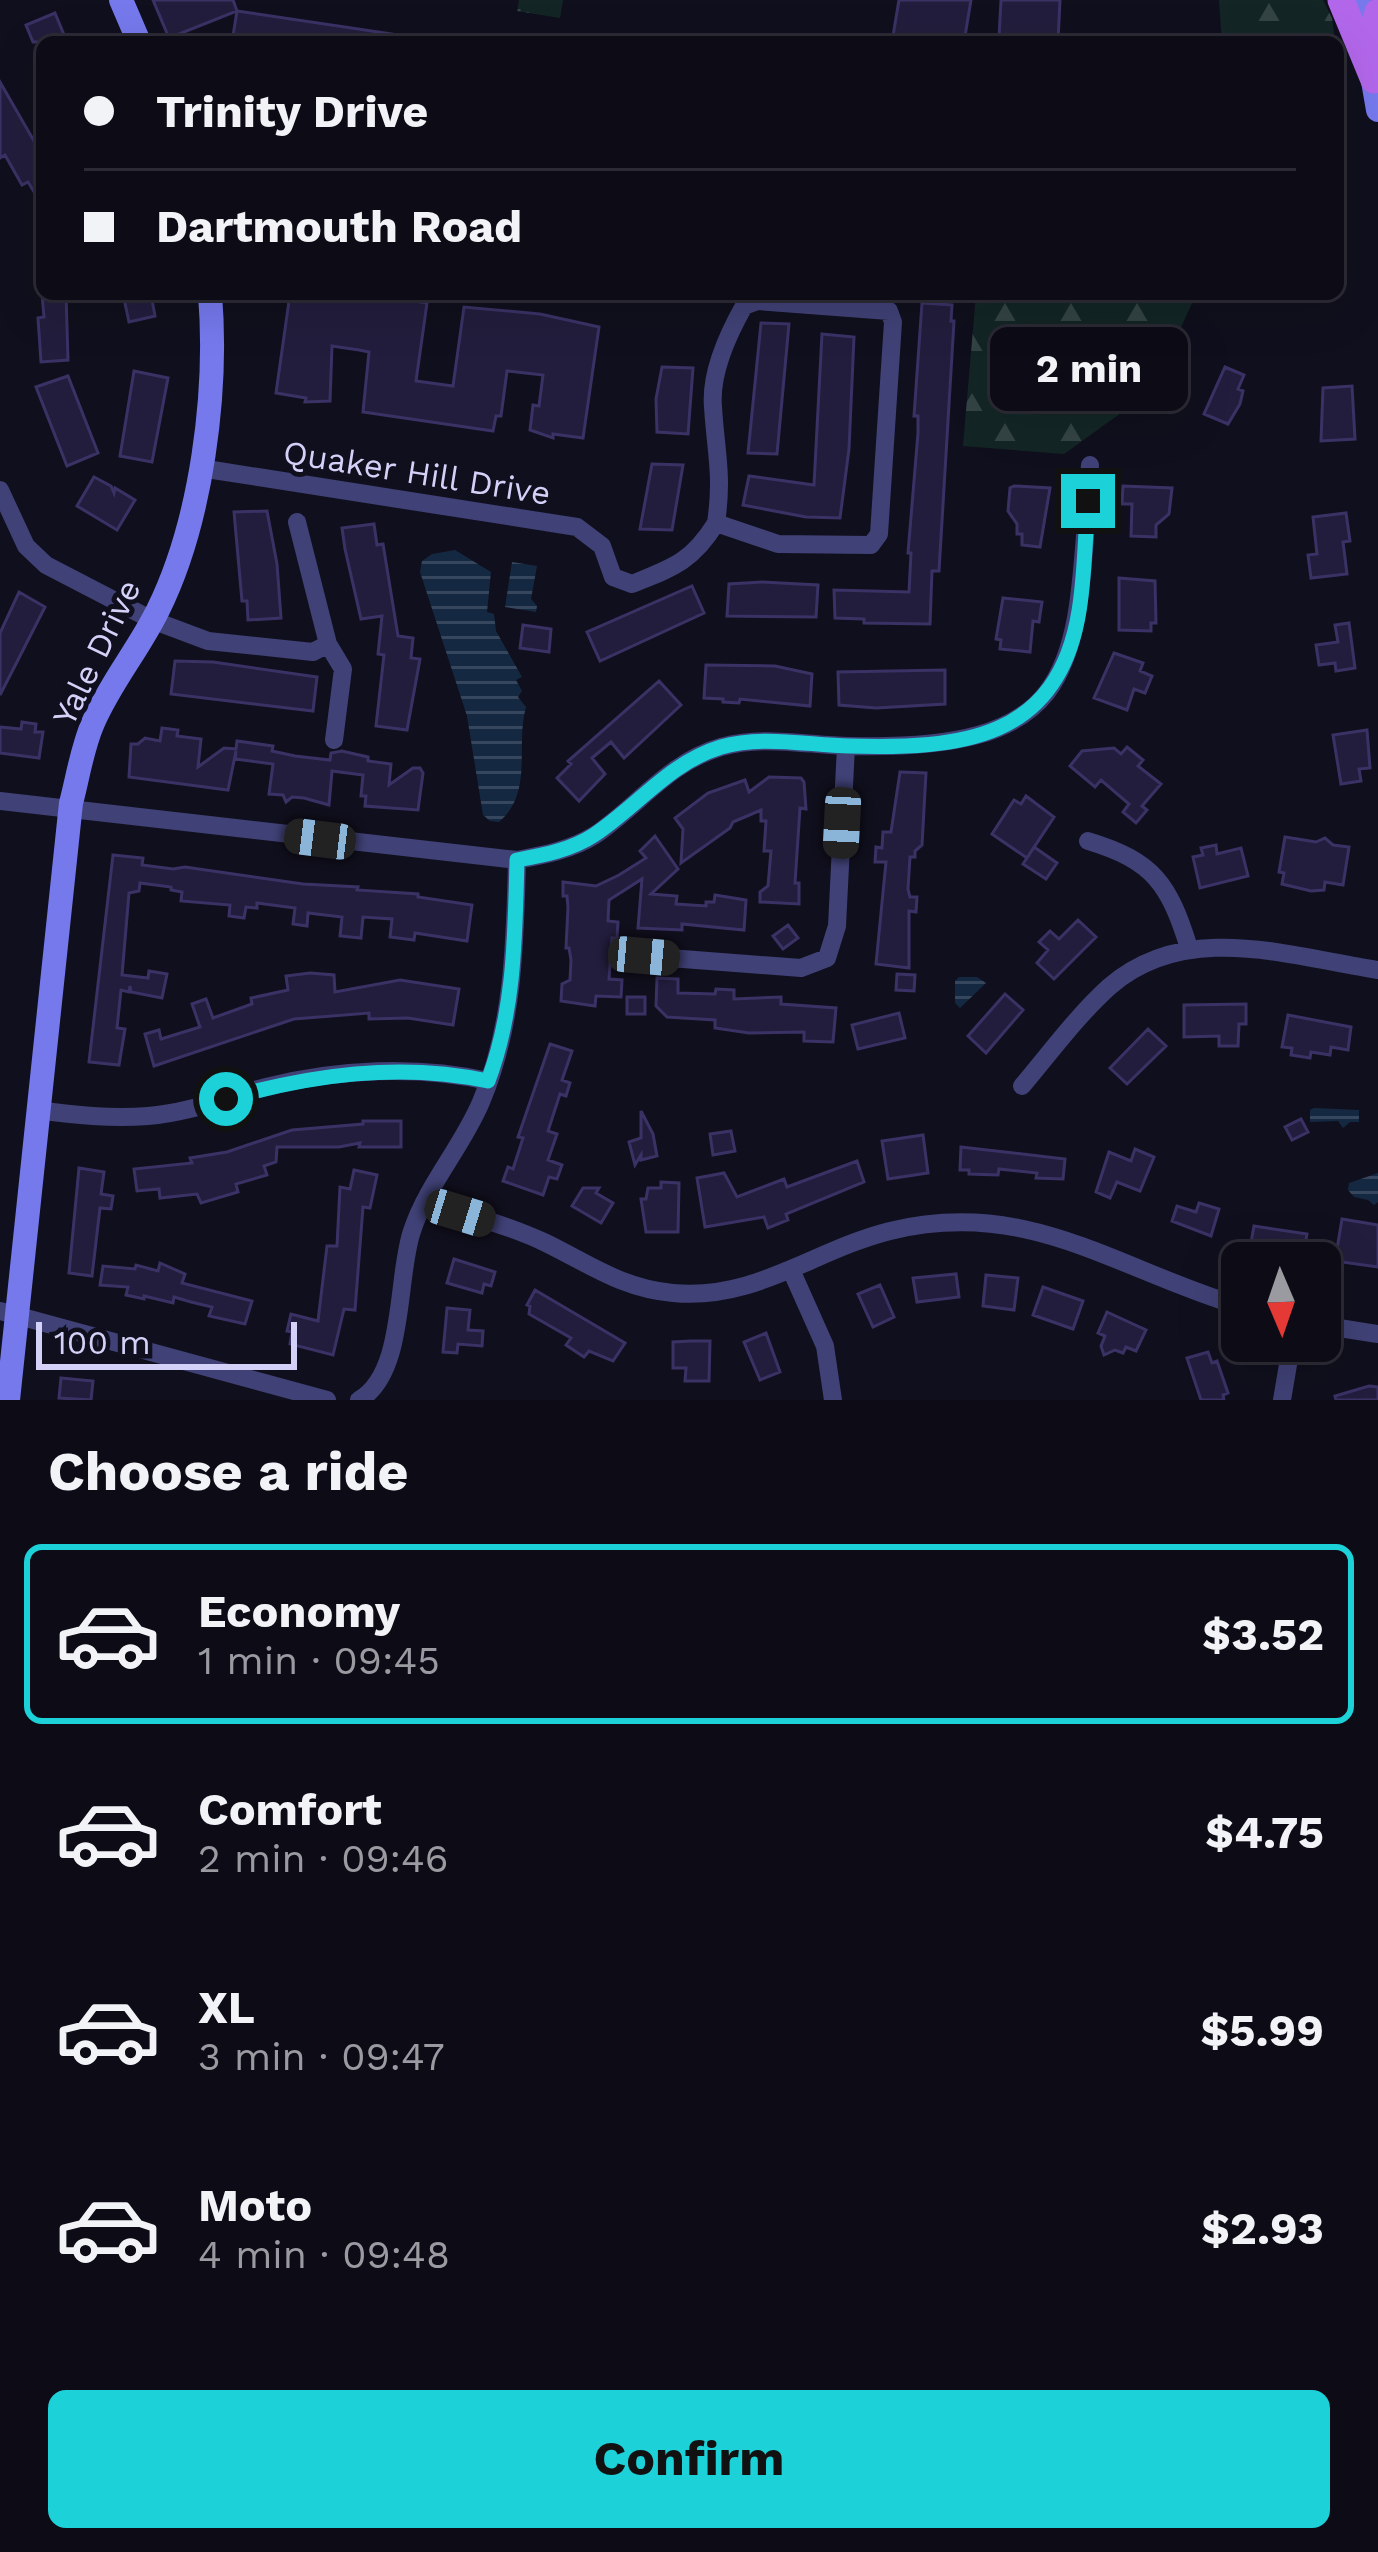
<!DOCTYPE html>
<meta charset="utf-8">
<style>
:root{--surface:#0c0b16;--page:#15141f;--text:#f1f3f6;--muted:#9a9ba1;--line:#2c2b35;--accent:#1dd1d9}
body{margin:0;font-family:"Work Sans",sans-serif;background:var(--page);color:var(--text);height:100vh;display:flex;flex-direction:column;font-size:45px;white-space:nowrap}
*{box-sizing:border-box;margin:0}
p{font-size:39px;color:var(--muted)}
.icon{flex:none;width:66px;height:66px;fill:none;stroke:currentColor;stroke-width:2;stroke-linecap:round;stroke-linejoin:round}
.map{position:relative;height:1400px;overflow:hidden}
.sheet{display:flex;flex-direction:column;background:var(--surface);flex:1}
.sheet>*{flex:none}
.hud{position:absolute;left:36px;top:36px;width:1308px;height:264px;border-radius:18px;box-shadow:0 12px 48px #0002,0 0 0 3px var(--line);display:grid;align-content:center;height:264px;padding:0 48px;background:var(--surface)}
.needle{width:78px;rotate:178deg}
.buttons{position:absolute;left:1221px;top:1242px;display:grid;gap:24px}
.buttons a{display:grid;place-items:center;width:120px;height:120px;border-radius:18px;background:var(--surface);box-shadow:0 12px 48px #0002,0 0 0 3px var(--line);font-size:60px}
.scale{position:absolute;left:36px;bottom:30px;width:261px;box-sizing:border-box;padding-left:12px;border:6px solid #d4d1f9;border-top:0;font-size:33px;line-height:42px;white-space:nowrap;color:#d4d1f9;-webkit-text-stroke:9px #100f1d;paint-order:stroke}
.end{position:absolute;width:54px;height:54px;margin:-27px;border:15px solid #1dd1d9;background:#111;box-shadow:0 0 0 6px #111}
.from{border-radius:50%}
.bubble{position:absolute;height:84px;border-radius:18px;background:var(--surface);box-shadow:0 12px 48px #0002,0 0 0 3px var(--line);font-size:39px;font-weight:700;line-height:84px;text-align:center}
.car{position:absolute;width:36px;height:72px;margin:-36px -18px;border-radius:15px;box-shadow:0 0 9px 3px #0007;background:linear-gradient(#222 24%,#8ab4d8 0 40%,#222 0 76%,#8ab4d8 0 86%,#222 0)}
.hud b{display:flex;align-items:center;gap:42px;height:114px;font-size:45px}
.hud b+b{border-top:3px solid var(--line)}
.hud i{width:30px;height:30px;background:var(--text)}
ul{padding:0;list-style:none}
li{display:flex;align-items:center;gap:36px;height:180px;margin:0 24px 18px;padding:0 24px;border:6px solid transparent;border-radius:18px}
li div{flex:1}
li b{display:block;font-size:45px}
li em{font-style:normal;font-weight:700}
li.active{border-color:var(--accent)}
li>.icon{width:108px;height:108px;stroke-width:1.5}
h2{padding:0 48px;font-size:54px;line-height:144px}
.action{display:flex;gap:24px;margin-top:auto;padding:24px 48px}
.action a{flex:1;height:138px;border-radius:18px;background:var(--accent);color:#111;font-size:48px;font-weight:700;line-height:138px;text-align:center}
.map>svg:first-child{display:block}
.grass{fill:url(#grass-tufts)}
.forest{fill:url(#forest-firs)}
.water{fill:url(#water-rules)}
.building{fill:#221d3c;stroke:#3a3265;stroke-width:3}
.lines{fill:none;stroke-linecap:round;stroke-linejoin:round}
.street{stroke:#404176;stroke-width:18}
.secondary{stroke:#7579ec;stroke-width:24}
.primary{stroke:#b267ea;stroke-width:27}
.route{stroke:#1dd1d9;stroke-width:15}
.labels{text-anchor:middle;stroke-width:10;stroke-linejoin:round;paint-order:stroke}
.street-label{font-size:33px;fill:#d4d1f9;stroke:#100f1d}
</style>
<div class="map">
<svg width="1378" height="1400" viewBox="0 0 1378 1400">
<defs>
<pattern id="grass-tufts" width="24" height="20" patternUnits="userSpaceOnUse" patternTransform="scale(3)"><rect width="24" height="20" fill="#132625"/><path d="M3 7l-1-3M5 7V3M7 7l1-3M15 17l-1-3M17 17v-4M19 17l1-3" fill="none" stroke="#344445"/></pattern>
<pattern id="forest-firs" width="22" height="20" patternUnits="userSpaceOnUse" patternTransform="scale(3)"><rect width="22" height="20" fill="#132625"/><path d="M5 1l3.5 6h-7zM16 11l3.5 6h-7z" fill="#344445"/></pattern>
<pattern id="water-rules" width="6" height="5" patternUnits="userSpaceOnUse" patternTransform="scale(3)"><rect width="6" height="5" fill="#152841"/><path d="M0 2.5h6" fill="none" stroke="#36465d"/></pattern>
</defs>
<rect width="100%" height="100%" fill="#100f1d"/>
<path class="grass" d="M 519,0 L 563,0 L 560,18 L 517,11 Z"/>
<path class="forest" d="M 1219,0 L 1323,0 L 1332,18 L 1335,41 L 1222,42 Z
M 976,294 L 1196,294 L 1153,390 L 1064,454 L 963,446 Z"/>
<path class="water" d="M 455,550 L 491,572 L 487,612 L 494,614 L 496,631 L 522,677 L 516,680 L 522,691 L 518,697 L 526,707 C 515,746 534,792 499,822 L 490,821 L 483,815 L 467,716 L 420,572 L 422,561 L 432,554 Z
M 512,562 L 537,566 L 531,599 L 537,606 L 536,612 L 505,607 Z
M 959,977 L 977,977 L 986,983 L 960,1008 L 955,1003 L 955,981 Z
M 1314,1108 L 1359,1110 L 1359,1122 L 1350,1122 L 1343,1128 L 1338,1121 L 1310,1122 L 1310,1110 Z
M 1378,1173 L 1378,1202 L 1374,1205 L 1368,1200 L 1354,1197 L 1348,1190 L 1349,1183 Z"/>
<path class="building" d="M 153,0 L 233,0 L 237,11 L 169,38 Z
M 899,0 L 971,0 L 964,42 L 892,42 Z
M 1001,0 L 1060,0 L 1058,41 L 999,37 Z
M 237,11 L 392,34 L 392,42 L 232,42 Z
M 55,13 L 67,42 L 33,42 L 26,25 Z
M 0,82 L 42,155 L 42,205 L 28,182 L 22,185 L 5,155 L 0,158 Z
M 42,294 L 66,294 L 68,360 L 41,362 L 38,318 L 44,317 Z
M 123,294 L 151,294 L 155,316 L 129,322 Z
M 290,294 L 396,294 L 396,298 L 427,303 L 416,381 L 453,386 L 464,307 L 540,314 L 599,327 L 583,438 L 553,434 L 553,438 L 530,430 L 533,405 L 539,406 L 543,375 L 507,371 L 501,416 L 496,416 L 493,431 L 363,412 L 369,352 L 359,350 L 332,346 L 330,401 L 305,402 L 306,398 L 276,393 Z
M 922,303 L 952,305 L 951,321 L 954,321 L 939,571 L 932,571 L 930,624 L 864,623 L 864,619 L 835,618 L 834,590 L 909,592 L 911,553 L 908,553 L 918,433 L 918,416 L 914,416 Z
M 761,323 L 789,324 L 777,454 L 748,453 Z
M 822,334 L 854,337 L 849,449 L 840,518 L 806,517 L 743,505 L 749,476 L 814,485 Z
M 662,367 L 693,368 L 688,434 L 657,432 L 656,399 Z
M 1225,367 L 1244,375 L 1238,389 L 1243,391 L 1240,404 L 1228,424 L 1204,414 Z
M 134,371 L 168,378 L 152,462 L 120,456 Z
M 68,376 L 98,453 L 67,466 L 36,387 Z
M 1352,386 L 1355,439 L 1321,441 L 1323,388 Z
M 652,464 L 683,465 L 672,530 L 640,529 Z
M 94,477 L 111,486 L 114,493 L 115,488 L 135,500 L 117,530 L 77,506 Z
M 1014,486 L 1050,488 L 1040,547 L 1022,545 L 1022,534 L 1017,534 L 1017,524 L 1008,511 L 1010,488 Z
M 1123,486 L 1172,488 L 1169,514 L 1156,525 L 1156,537 L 1131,536 L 1132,504 L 1122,504 Z
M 267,511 L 277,564 L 281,618 L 248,620 L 247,601 L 242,601 L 234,512 Z
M 1346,513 L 1350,541 L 1343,542 L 1347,574 L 1311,578 L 1308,555 L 1317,554 L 1313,517 Z
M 374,524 L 377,545 L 383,544 L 398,636 L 413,638 L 411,658 L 420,659 L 407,730 L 376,726 L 384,655 L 378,654 L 382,616 L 361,619 L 345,549 L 342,528 Z
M 1119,578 L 1155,581 L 1156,623 L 1151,623 L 1151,631 L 1119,630 Z
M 762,582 L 818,585 L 816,617 L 727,616 L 729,584 Z
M 692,586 L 704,613 L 600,661 L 587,632 Z
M 19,592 L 45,607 L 0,695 L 0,633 Z
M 1003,598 L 1042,602 L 1039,622 L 1033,621 L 1030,652 L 1000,649 L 1001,640 L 996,639 Z
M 1349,623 L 1355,668 L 1336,671 L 1335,663 L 1319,665 L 1316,645 L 1338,642 L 1335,625 Z
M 523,625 L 551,629 L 549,652 L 520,648 Z
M 1114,653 L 1143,663 L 1140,671 L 1152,676 L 1145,693 L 1134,689 L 1127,710 L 1094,698 Z
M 175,661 L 213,662 L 317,677 L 313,711 L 171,694 Z
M 706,665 L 775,666 L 812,674 L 810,706 L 740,699 L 739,703 L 723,702 L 723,699 L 704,698 Z
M 945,670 L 945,704 L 876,708 L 839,705 L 838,672 Z
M 659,681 L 681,705 L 624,758 L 611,742 L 592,758 L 605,774 L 579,801 L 557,778 L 571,764 L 568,761 Z
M 22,722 L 36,724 L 35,732 L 43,732 L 39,758 L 0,753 L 0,727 L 21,729 Z
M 162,728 L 178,730 L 177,736 L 201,739 L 198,767 L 224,748 L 236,749 L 237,741 L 273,746 L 272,751 L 295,756 L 330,760 L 331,753 L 342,751 L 368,757 L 368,761 L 391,764 L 389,785 L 413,768 L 420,768 L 423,773 L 418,810 L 365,806 L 366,796 L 361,796 L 363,775 L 332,771 L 329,805 L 304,798 L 292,797 L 286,802 L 283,795 L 269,794 L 273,764 L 235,759 L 236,751 L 228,790 L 129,777 L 131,744 L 138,744 L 145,738 L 160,741 Z
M 1367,730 L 1370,768 L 1359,769 L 1361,781 L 1341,784 L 1333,735 Z
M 1127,747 L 1143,760 L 1138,766 L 1161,784 L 1142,806 L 1147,810 L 1136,823 L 1123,812 L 1129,804 L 1101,780 L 1095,787 L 1070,766 L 1082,751 L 1114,748 L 1121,754 Z
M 900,772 L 926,773 L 922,845 L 915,851 L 915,857 L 910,857 L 908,889 L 910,897 L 917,897 L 916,912 L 909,911 L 909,968 L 876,964 L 886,862 L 875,862 L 876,847 L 882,848 L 883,832 L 891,832 Z
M 769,777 L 801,778 L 804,782 L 806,809 L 800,808 L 795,883 L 799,883 L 799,904 L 760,902 L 760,892 L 768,886 L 771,851 L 764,851 L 766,821 L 761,821 L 761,810 L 733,822 L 730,828 L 681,863 L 683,829 L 675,818 L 708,793 L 745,780 L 749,792 Z
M 1026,796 L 1054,817 L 1027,858 L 992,834 L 1014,800 L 1021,804 Z
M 655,836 L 678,869 L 651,894 L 677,896 L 676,904 L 706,906 L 706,902 L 714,902 L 715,895 L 746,900 L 744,930 L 682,924 L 682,930 L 638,928 L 642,879 L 609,900 L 608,921 L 618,922 L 617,938 L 612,938 L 609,979 L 622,980 L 621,997 L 596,996 L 595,1006 L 561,1001 L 562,984 L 570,980 L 571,960 L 569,948 L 566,948 L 568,907 L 567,896 L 563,896 L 563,882 L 596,886 L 619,875 L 646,858 L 640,851 Z
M 1285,837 L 1316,842 L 1325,838 L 1333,845 L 1349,847 L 1343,885 L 1325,882 L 1324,890 L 1311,891 L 1282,884 L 1284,873 L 1279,872 Z
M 1216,845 L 1217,854 L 1241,848 L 1248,876 L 1200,888 L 1193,857 L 1203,855 L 1201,848 Z
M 1034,847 L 1057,863 L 1046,879 L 1023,864 Z
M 113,855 L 143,858 L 142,865 L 173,869 L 185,867 L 303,884 L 358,887 L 357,890 L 418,894 L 418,897 L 472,905 L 467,941 L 415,933 L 414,940 L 390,937 L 392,919 L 363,917 L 361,938 L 340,936 L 342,917 L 308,913 L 307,926 L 293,924 L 295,908 L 257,903 L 257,908 L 246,907 L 244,918 L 229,916 L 230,905 L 181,901 L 182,892 L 171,890 L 171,887 L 140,883 L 139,891 L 129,893 L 122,975 L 148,978 L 149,971 L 167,974 L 162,998 L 131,992 L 130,986 L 129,992 L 121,990 L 117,1028 L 125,1029 L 119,1065 L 89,1062 Z
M 1078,920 L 1096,937 L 1054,979 L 1037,963 L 1048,950 L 1039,942 L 1050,931 L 1059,939 Z
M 788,925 L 798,938 L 783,949 L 773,936 Z
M 310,973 L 334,975 L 335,992 L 400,980 L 459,989 L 453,1025 L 408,1018 L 369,1019 L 369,1013 L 294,1019 L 154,1066 L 145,1034 L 159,1030 L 161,1039 L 200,1027 L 192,1004 L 206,999 L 213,1018 L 252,1004 L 251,998 L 288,990 L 286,976 Z
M 897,974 L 915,975 L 914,991 L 896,990 Z
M 657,978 L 678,979 L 678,993 L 715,994 L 716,989 L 734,990 L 734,999 L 781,997 L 781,1004 L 836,1008 L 833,1042 L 804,1041 L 804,1032 L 749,1033 L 715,1028 L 715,1020 L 667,1017 L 656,1006 Z
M 1005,994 L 1023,1010 L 986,1053 L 968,1036 Z
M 627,997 L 645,997 L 645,1014 L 627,1014 Z
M 1246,1004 L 1246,1024 L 1239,1024 L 1238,1046 L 1219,1046 L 1219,1036 L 1184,1037 L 1184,1005 Z
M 899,1013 L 905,1038 L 858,1049 L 852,1025 Z
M 1288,1015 L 1351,1027 L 1348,1050 L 1331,1047 L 1330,1055 L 1311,1052 L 1310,1058 L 1291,1055 L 1292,1048 L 1282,1047 Z
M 1148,1029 L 1166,1046 L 1127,1084 L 1110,1068 Z
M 550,1044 L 572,1051 L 562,1080 L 570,1083 L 566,1096 L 560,1094 L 548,1131 L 557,1134 L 548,1160 L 562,1165 L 557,1179 L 549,1177 L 543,1195 L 503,1181 L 508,1167 L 513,1169 L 523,1138 L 518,1137 Z
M 641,1111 L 653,1134 L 657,1156 L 641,1160 L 641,1155 L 635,1165 L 629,1142 L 641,1138 Z
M 1301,1119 L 1308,1132 L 1292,1140 L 1285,1127 Z
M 363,1121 L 401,1121 L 401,1147 L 359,1147 L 360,1143 L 339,1147 L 277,1147 L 276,1162 L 264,1166 L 267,1175 L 236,1184 L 238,1192 L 201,1203 L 197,1194 L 160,1198 L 159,1189 L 137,1191 L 134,1169 L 192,1163 L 190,1158 L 227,1152 L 292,1130 L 363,1124 Z
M 731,1131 L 735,1151 L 713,1155 L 710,1134 Z
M 923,1135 L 928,1173 L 888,1179 L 882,1141 Z
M 961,1147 L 1065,1159 L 1063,1179 L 1036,1178 L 1037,1173 L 999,1169 L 998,1175 L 969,1174 L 969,1170 L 960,1170 Z
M 1135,1149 L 1154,1157 L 1140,1191 L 1117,1182 L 1110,1198 L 1096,1192 L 1109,1152 L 1131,1161 Z
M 857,1161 L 864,1182 L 786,1214 L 788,1220 L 768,1228 L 764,1217 L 705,1227 L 697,1178 L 724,1173 L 737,1197 L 784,1179 L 787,1187 Z
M 79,1168 L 104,1172 L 101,1194 L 113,1196 L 111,1209 L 100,1208 L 92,1276 L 69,1273 Z
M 354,1170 L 377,1175 L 370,1208 L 363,1207 L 355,1310 L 344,1309 L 333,1355 L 290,1344 L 292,1332 L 287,1331 L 291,1314 L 318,1321 L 327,1246 L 337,1246 L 340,1187 L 350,1189 Z
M 661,1182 L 679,1183 L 678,1232 L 646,1232 L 641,1199 L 646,1199 L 648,1188 L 661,1188 Z
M 583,1188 L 599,1188 L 596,1193 L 613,1203 L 601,1223 L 572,1206 Z
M 1199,1203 L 1219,1209 L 1211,1236 L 1172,1221 L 1177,1206 L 1196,1212 Z
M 1342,1219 L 1378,1225 L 1378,1267 L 1335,1261 Z
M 1254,1226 L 1307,1234 L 1302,1262 L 1249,1254 Z
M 454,1259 L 495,1272 L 491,1286 L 484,1284 L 482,1293 L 447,1283 Z
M 160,1263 L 185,1274 L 182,1283 L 252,1301 L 245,1324 L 209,1316 L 212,1307 L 191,1302 L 174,1297 L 173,1303 L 144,1296 L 144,1299 L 126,1295 L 128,1287 L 100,1285 L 103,1266 L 135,1269 L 136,1265 L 158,1271 Z
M 956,1274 L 959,1297 L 917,1302 L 913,1278 Z
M 986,1275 L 1018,1278 L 1014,1310 L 983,1306 Z
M 880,1285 L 894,1317 L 873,1327 L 858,1294 Z
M 1043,1287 L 1083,1301 L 1073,1329 L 1033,1315 Z
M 535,1290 L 625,1343 L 613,1361 L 589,1351 L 584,1357 L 566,1345 L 571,1338 L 529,1314 L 530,1306 L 527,1305 Z
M 447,1308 L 470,1310 L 468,1330 L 483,1331 L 482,1346 L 458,1344 L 457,1353 L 443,1352 Z
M 1107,1312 L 1146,1330 L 1136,1351 L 1126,1347 L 1123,1353 L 1115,1350 L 1104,1355 L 1101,1346 L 1105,1336 L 1098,1333 Z
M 766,1333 L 780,1372 L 760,1380 L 744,1342 Z
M 691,1341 L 710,1341 L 709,1381 L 685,1381 L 686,1368 L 673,1368 L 673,1342 Z
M 1208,1352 L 1212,1363 L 1217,1361 L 1228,1393 L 1223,1395 L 1224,1400 L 1201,1400 L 1187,1358 Z
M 61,1378 L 93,1381 L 91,1400 L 59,1398 Z
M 1369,1386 L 1378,1387 L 1378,1400 L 1336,1400 L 1335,1396 Z"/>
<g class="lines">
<path class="street" d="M 757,301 L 889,311 L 893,322 L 879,534 L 871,545 L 778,544 L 716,523 C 723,475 716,454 713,407 C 710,373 727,336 744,306 Z
M 200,468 L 577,527 L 602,546 L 613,577 L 632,584 C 672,568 692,562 716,523
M 0,490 L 26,546 L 46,565 L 152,620 L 208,641 L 313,652 L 328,644
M 297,522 L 328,644 L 343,669 L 334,740
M 0,801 L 517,860 C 544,855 571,850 595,835 C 639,805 669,762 721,747 C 762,735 807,745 849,746 C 1088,752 1075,665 1090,465
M 1088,841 C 1154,861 1169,884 1189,948
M 644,956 L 801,968 L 827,958 L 837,926 L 846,746
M 1022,1086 C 1050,1053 1077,1016 1109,987 C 1186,920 1288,956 1378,970
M 37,1110 C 74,1115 111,1119 148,1116 C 189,1113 227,1097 266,1087 C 337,1069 417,1065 488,1081
M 424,1202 C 465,1214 508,1225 546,1243 C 589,1264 623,1289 673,1293 C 755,1301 814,1250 890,1231 C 1029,1197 1117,1270 1242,1307
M 792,1272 L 825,1346 L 833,1400
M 0,1311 L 327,1400
M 1320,1325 L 1378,1334
M 359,1400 C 406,1373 396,1277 412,1231 C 427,1185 462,1147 481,1102 C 514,1025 515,942 517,860
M 1282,1400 L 1292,1341"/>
<path class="secondary" d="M 121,0 L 139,42
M 1359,0 L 1378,110
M 8,1400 L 71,803 C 78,777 82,748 93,723 C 110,683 139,649 158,610 C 202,521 218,392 210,294"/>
<path class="primary" d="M 1341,0 L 1374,80
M 1369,48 L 1378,12"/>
</g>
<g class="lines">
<path class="route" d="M 226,1099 C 311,1075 400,1062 488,1081 C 515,1010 515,934 517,860 C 544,855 571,850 594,835 C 639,805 669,763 721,747 C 763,735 807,745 849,746 C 960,749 1058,741 1079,611 C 1085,575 1085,537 1088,501"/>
</g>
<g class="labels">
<g class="street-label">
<text transform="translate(417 472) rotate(9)" y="12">Quaker Hill Drive</text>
<text transform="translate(96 652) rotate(-64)" y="12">Yale Drive</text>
</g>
</g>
</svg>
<div class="buttons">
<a><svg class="needle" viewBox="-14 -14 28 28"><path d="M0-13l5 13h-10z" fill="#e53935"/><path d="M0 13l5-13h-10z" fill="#9a9ba1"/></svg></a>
</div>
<div class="scale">100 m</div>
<i class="end from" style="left:226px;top:1099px"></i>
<i class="end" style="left:1088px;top:501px"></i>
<div class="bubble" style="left:990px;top:327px;width:198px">2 min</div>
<i class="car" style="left:842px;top:823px;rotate:183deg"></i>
<i class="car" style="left:320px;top:839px;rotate:277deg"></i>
<i class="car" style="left:644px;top:956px;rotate:95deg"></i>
<i class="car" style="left:460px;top:1213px;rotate:107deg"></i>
<div class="hud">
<b><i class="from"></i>Trinity Drive</b>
<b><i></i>Dartmouth Road</b>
</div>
</div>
<section class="sheet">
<h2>Choose a ride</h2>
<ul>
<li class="active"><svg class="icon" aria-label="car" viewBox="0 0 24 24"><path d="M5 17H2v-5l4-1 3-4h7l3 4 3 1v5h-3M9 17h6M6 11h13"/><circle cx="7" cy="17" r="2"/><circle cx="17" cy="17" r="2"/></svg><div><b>Economy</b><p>1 min · 09:45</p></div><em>$3.52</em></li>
<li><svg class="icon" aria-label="car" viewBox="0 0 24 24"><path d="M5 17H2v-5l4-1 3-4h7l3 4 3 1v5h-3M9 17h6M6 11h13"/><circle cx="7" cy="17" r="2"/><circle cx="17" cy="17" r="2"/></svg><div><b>Comfort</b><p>2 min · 09:46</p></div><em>$4.75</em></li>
<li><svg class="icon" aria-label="car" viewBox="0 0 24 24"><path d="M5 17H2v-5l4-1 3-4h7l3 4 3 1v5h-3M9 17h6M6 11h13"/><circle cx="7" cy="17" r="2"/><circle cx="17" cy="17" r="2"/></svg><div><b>XL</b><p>3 min · 09:47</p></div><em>$5.99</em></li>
<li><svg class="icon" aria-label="car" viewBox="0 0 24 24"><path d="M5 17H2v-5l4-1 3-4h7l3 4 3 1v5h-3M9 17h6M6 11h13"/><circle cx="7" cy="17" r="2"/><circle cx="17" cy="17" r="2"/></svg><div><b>Moto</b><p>4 min · 09:48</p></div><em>$2.93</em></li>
</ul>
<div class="action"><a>Confirm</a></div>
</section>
